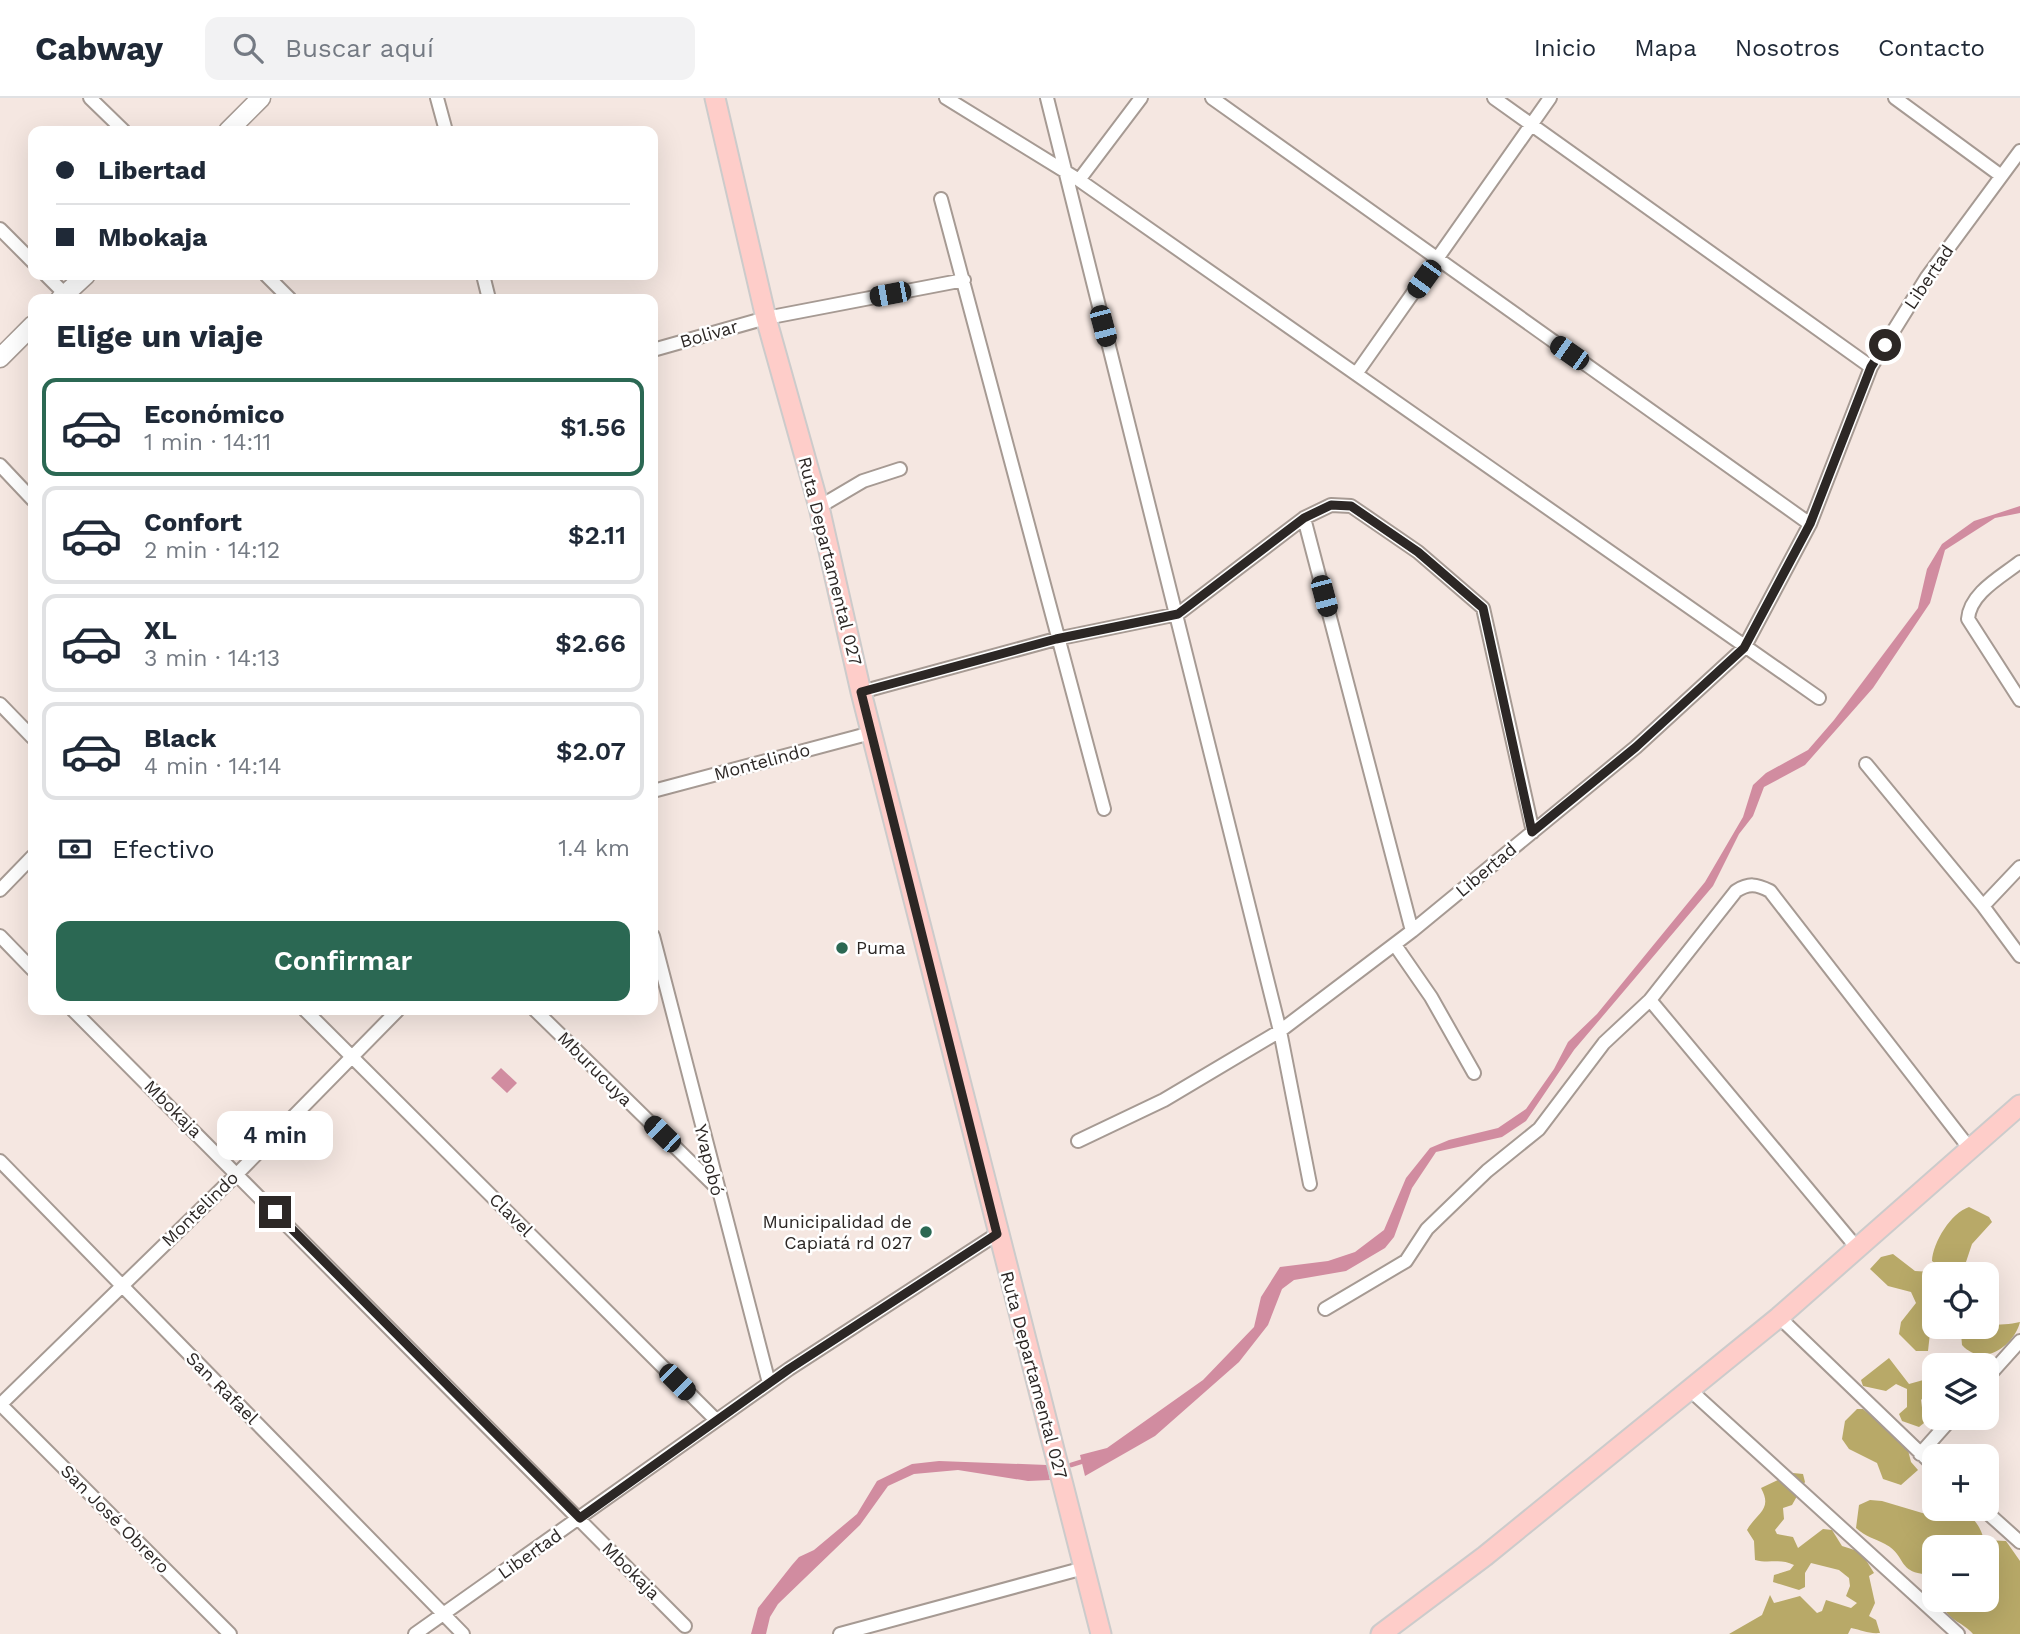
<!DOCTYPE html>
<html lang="es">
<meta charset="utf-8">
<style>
:root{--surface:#fff;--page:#f2f2f3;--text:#1f2937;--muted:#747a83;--line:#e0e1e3;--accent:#2b6853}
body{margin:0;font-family:"Work Sans",sans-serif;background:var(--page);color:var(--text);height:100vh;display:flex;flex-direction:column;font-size:26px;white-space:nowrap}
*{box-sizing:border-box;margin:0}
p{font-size:23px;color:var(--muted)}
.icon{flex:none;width:38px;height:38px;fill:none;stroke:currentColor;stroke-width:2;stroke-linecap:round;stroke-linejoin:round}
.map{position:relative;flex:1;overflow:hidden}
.details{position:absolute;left:28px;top:196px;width:630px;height:721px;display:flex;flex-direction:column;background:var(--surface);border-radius:14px;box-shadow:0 7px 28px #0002}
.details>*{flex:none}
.top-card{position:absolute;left:28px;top:28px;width:630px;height:154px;border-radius:14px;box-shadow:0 7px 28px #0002;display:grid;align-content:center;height:154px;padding:0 28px;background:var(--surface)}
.controls{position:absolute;left:1922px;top:1164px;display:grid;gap:14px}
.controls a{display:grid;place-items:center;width:77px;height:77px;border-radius:14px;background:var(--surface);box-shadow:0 7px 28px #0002;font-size:35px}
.end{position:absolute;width:32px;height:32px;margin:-16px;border:9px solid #2c2725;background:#fff;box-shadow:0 0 0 4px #fff}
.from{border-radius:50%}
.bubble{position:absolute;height:49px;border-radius:14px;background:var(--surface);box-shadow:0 7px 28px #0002;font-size:23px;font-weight:600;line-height:49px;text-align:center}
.car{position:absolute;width:21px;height:42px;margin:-21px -10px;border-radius:9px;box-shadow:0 0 5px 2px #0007;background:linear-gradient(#222 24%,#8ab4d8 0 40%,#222 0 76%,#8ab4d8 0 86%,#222 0)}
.top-card b{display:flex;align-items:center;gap:24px;height:66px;font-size:26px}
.top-card b+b{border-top:2px solid var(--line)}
.top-card i{width:18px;height:18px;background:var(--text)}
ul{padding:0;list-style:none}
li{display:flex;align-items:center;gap:21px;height:98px;margin:0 14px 10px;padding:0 14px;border:4px solid var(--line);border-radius:14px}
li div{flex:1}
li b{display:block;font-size:26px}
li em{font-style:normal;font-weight:600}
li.selected{border-color:var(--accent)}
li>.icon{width:63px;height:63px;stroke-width:1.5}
h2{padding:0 28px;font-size:32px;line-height:84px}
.pay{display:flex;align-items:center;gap:18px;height:77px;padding:0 28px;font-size:26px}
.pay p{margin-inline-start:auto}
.cta{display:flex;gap:14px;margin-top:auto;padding:14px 28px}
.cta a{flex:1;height:80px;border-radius:14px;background:var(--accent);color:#fff;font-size:28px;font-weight:600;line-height:80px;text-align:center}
header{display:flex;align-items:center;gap:42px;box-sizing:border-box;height:98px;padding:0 35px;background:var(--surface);border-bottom:2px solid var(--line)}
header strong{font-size:33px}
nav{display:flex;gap:38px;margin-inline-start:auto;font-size:24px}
.search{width:490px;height:63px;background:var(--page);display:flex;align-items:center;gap:18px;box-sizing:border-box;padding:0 24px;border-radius:14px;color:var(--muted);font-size:26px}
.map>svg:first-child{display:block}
.forest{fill:#b8a968}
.water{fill:#d18ca0}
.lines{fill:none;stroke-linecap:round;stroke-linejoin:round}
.stream{stroke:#d18ca0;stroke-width:4.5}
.street-casing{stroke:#a69a93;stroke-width:16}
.secondary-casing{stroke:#a69a93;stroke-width:21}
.primary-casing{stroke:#cccbcb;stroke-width:23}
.street{stroke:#fff;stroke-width:12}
.secondary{stroke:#fff;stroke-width:18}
.primary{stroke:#fecdc9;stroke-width:19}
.route{stroke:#2c2725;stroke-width:9}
.poi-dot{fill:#2b6853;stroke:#fff;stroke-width:2.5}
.labels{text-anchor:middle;stroke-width:5;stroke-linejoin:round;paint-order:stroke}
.street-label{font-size:18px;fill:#2c2725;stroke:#fff}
.poi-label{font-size:18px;fill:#2c2725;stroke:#fff;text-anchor:start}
</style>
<header>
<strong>Cabway</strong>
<div class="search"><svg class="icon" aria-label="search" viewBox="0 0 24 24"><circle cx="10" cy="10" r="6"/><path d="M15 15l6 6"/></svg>Buscar aquí</div>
<nav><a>Inicio</a><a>Mapa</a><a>Nosotros</a><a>Contacto</a></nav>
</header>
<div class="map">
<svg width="2020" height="1536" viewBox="0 0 2020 1536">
<rect width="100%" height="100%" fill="#f5e7e1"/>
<path class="forest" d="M 1969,1109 L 1989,1119 L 1992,1124 L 1972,1146 L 1962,1176 L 1949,1176 L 1932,1163 C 1933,1144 1951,1115 1969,1109 Z
M 1893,1156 L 1915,1173 L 1932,1174 L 1926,1189 L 1934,1199 L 1928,1253 L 1916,1253 L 1899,1236 L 1901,1224 L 1916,1205 L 1911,1194 L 1888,1188 L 1870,1171 L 1881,1159 Z
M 2020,1224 C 2014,1248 1983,1270 1962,1247 L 1961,1235 C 1978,1224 2000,1229 2020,1224 Z
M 1889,1260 L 1909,1286 L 1934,1279 L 1934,1287 L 1921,1302 L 1924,1325 L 1919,1329 L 1902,1323 L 1899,1316 L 1907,1309 L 1907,1291 L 1896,1286 L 1886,1293 L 1863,1288 L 1861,1282 Z
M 1857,1311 L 1863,1311 L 1907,1348 L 1911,1364 L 1918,1372 L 1901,1387 L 1883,1381 L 1877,1365 L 1849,1351 L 1842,1341 L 1845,1323 Z
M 1793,1375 L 1803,1376 L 1805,1384 L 1792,1407 L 1783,1410 L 1784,1421 L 1775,1432 L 1777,1436 L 1793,1439 L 1798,1450 L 1823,1431 L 1832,1432 L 1842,1448 L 1861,1454 L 1874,1475 L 1869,1478 L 1875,1505 L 1869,1518 L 1876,1522 L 1880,1535 C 1868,1536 1862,1532 1851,1530 L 1848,1536 L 1729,1536 L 1762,1517 L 1770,1497 L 1774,1505 L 1800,1498 L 1817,1515 L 1822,1513 L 1826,1502 L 1851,1510 L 1857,1505 L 1846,1498 L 1850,1488 L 1849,1480 L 1839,1472 L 1811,1465 L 1805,1475 L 1805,1489 L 1799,1492 L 1773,1484 L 1774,1477 L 1790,1472 L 1794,1467 C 1779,1460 1769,1466 1755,1462 L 1754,1443 L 1747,1432 C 1757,1414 1773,1412 1761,1390 Z
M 1870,1402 L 1882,1403 L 1929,1417 C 1955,1405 1977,1414 1984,1442 L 2006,1443 L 2020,1463 L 2020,1536 L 1973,1536 C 1963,1524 1949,1523 1943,1508 L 1952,1502 L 1986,1502 L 1986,1449 L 1934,1449 L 1934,1477 C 1895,1476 1908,1458 1885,1446 C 1874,1440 1866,1439 1856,1430 L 1859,1407 Z"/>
<path class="water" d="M 2020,408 L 2020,415 L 1995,420 L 1945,452 L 1930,505 L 1873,590 L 1805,667 L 1764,689 L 1753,718 L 1739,736 L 1713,788 L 1574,952 L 1526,1023 L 1502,1039 L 1436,1054 L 1412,1090 L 1394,1139 L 1385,1150 L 1346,1173 L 1294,1182 L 1282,1191 L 1268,1227 L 1239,1264 L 1155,1338 L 1085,1378 L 1080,1357 L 1107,1350 L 1203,1282 L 1254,1229 L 1261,1199 L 1280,1169 L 1328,1163 L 1355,1154 L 1384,1132 L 1406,1080 L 1430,1050 L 1449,1042 L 1498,1030 L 1526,1011 L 1554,971 L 1568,944 L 1597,916 L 1705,784 L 1743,719 L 1753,687 L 1766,675 L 1808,652 L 1834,622 L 1918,510 L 1927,471 L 1942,446 L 1974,423 Z
M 501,970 L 517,985 L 507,995 L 491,980 Z
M 939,1363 L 1047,1367 L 1050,1382 L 1028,1383 L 958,1372 L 914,1376 L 888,1388 L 860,1427 L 778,1506 L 770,1519 L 766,1536 L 751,1536 L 758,1510 L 792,1467 L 799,1459 L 814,1452 L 857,1416 L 877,1383 L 912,1366 Z"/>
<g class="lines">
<path class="stream" d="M 1071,1367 L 1087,1362"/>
<defs>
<path id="street" d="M 90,0 L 124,33
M 437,0 L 446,33
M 946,0 L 1079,82 L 1819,600
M 1047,0 L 1280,933 L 1310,1086
M 1212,0 L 1810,426
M 1494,0 L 1871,269
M 1895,0 L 2000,77
M 1079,82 L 1141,0
M 941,101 L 1104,711
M 0,131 L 33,164
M 46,177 L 70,201
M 266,177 L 290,201
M 483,177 L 489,201
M 653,252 L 766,220 L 964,182
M 1356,276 L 1550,0
M 0,367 L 33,402
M 819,409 L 863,383 L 900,371
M 1304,420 L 1412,833
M 2020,464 C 2001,479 1970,495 1968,521 L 2020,602
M 861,594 L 1056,541 L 1178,516 L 1304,420 L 1331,407 L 1351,408 L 1418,454 L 1483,510 L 1533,734
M 0,606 L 33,640
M 1866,666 L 1983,808
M 653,693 L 871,635
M 2020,769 L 1983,808 L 2020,858
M 0,792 L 33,758
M 0,838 L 33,872
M 653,838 L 769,1285
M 1395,847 L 1431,899 L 1474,975
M 1650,902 L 1857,1150
M 73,912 L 685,1528
M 305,912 L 716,1322
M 535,912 L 715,1088
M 1078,1043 L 1164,1002 L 1280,933 L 1412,833 L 1636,649 L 1744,550 L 1810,426 L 1871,269 L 1927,179 L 2020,53
M 0,1063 L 463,1536
M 1325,1211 L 1406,1163 L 1427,1131 L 1487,1073 L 1539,1031 L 1604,945 L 1650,902 L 1736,793 C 1749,785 1756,786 1770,793 L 1970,1051
M 1779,1219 L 1934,1368
M 1986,1281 L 2020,1243
M 1690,1292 L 1958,1536
M 0,1306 L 230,1536
M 0,1307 L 237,1076 L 398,912
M 1920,1356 L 1952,1320
M 1982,1410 L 2020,1444
M 415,1536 L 789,1271 L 997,1136
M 840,1536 L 1084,1470"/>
<path id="secondary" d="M 228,33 L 261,0
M 60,201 L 86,177
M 0,260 L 33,227"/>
<path id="primary" d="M 715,0 L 766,220 L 819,409 L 861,594 L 1101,1536
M 1381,1536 L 1485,1458 L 1779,1219 L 2020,1007"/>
</defs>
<use href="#street" class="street-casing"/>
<use href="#secondary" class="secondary-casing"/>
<use href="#primary" class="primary-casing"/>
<use href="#street" class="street"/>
<use href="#secondary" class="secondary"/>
<use href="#primary" class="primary"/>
</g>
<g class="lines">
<path class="route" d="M 275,1114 L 580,1420 L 789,1271 L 997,1136 L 861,594 L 1056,541 L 1178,516 L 1304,420 L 1331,407 L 1351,408 L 1418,454 L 1483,510 L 1532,734 L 1636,649 L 1744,550 L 1810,426 L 1871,269 L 1885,247"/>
</g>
<g class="poi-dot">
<circle cx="842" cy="850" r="7"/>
<circle cx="926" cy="1134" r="7"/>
</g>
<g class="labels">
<g class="street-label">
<text transform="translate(1929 179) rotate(-56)" y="6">Libertad</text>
<text transform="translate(709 236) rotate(-16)" y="6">Bolivar</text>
<text transform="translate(830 463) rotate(76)" y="6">Ruta Departamental 027</text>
<text transform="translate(762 664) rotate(-15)" y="6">Montelindo</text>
<text transform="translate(1486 772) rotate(-40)" y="6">Libertad</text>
<text transform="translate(595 971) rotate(45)" y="6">Mburucuya</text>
<text transform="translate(173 1011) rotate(45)" y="6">Mbokaja</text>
<text transform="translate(709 1062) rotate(76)" y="6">Yvapobó</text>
<text transform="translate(200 1111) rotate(-44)" y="6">Montelindo</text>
<text transform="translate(511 1117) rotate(45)" y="6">Clavel</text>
<text transform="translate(1034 1277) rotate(75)" y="6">Ruta Departamental 027</text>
<text transform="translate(222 1290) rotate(45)" y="6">San Rafael</text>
<text transform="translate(115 1421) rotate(45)" y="6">San José Obrero</text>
<text transform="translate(530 1456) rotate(-35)" y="6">Libertad</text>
<text transform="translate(631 1473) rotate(45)" y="6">Mbokaja</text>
</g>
<g class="poi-label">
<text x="856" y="856">Puma</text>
<text x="912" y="1130" text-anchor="end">Municipalidad de<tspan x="912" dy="21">Capiatá rd 027</tspan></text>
</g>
</g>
</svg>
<div class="controls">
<a><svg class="icon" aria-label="locate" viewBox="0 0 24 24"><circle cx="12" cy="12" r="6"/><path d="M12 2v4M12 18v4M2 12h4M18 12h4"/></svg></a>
<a><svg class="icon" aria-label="layers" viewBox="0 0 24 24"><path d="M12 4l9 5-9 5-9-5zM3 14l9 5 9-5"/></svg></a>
<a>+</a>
<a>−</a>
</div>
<i class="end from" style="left:1885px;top:247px"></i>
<i class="end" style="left:275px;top:1114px"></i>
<div class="bubble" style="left:217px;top:1013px;width:116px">4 min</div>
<i class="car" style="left:1424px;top:181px;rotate:216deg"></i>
<i class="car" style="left:890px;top:196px;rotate:259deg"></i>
<i class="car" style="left:1103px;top:228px;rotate:165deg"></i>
<i class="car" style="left:1569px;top:255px;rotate:305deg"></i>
<i class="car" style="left:1324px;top:498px;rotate:165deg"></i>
<i class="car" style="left:662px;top:1036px;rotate:314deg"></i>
<i class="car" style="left:677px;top:1284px;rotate:135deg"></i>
<div class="top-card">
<b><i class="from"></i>Libertad</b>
<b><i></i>Mbokaja</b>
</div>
<section class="details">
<h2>Elige un viaje</h2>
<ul>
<li class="selected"><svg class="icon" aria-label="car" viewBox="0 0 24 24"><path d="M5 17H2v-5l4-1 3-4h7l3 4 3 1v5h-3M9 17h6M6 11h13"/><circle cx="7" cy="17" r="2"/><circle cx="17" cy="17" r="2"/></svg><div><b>Económico</b><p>1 min · 14:11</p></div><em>$1.56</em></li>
<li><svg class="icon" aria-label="car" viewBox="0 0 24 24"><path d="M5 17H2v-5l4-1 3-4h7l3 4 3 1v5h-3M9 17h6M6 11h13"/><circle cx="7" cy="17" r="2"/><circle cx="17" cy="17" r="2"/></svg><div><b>Confort</b><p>2 min · 14:12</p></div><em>$2.11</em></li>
<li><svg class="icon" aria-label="car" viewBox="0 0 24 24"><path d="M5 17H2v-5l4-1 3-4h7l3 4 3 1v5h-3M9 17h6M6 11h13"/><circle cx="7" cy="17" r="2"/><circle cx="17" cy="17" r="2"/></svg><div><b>XL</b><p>3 min · 14:13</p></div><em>$2.66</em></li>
<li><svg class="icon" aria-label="car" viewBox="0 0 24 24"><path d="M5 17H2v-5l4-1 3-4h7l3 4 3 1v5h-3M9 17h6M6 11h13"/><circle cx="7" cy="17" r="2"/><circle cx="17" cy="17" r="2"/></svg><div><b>Black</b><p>4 min · 14:14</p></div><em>$2.07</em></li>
</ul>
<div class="pay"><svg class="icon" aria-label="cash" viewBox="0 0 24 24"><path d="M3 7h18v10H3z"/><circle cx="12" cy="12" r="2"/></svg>Efectivo<p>1.4 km</p></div>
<div class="cta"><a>Confirmar</a></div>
</section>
</div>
